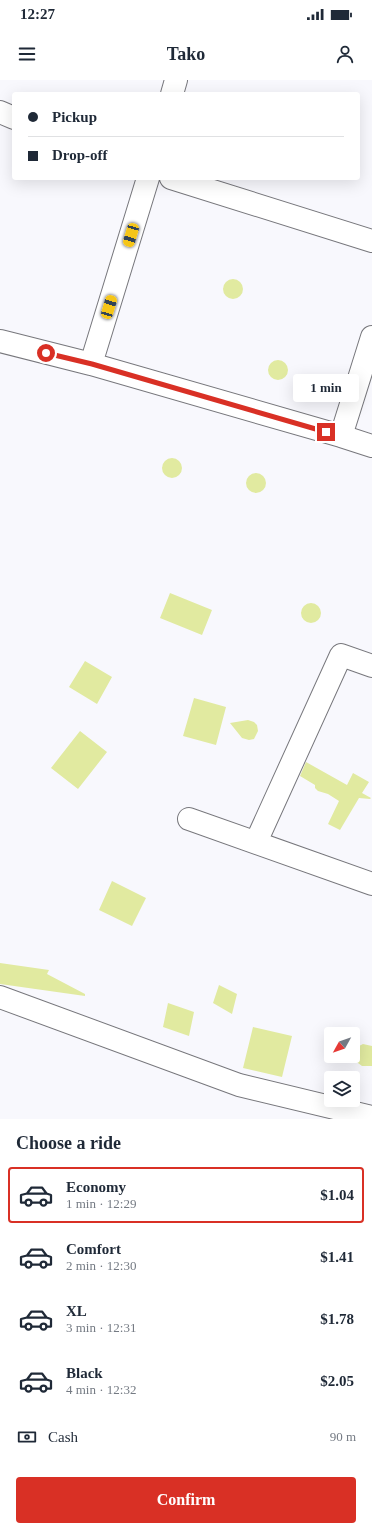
<!DOCTYPE html>
<meta charset="utf-8">
<style>
:root{--surface:#fff;--page:#f2f2f3;--text:#1f2937;--muted:#747a83;--line:#e0e1e3;--accent:#d93025}
body{margin:0;font-family:Georgia,serif;background:var(--page);color:var(--text);height:100vh;display:flex;flex-direction:column;font-size:15px;white-space:nowrap}
*{box-sizing:border-box;margin:0}
p{font-size:13px;color:var(--muted)}
.icon{flex:none;width:22px;height:22px;fill:none;stroke:currentColor;stroke-width:2;stroke-linecap:round;stroke-linejoin:round}
.map{position:relative;height:1039px;overflow:hidden}
.panel{display:flex;flex-direction:column;background:var(--surface);flex:1}
.panel>*{flex:none}
.guide{position:absolute;left:12px;top:12px;width:348px;height:88px;border-radius:4px;box-shadow:0 4px 16px #0002;display:grid;align-content:center;height:88px;padding:0 16px;background:var(--surface)}
.needle{width:26px;rotate:230deg}
.tools{position:absolute;left:324px;top:947px;display:grid;gap:8px}
.tools a{display:grid;place-items:center;width:36px;height:36px;border-radius:4px;background:var(--surface);box-shadow:0 4px 16px #0002;font-size:20px}
.end{position:absolute;width:18px;height:18px;margin:-9px;border:5px solid #d93025;background:#fff;box-shadow:0 0 0 2px #fff}
.from{border-radius:50%}
.bubble{position:absolute;height:28px;border-radius:4px;background:var(--surface);box-shadow:0 4px 16px #0002;font-size:13px;font-weight:700;line-height:28px;text-align:center}
.car{position:absolute;width:12px;height:24px;margin:-12px -6px;border-radius:5px;box-shadow:0 0 3px 1px #0007;background:linear-gradient(#f5c518 24%,#345 0 40%,#f5c518 0 76%,#345 0 86%,#f5c518 0)}
.guide b{display:flex;align-items:center;gap:14px;height:38px;font-size:15px}
.guide b+b{border-top:1px solid var(--line)}
.guide i{width:10px;height:10px;background:var(--text)}
ul{padding:0;list-style:none}
li{display:flex;align-items:center;gap:12px;height:56px;margin:0 8px 6px;padding:0 8px;border:2px solid transparent;border-radius:4px}
li div{flex:1}
li b{display:block;font-size:15px}
li em{font-style:normal;font-weight:700}
li.selected{border-color:var(--accent)}
li>.icon{width:36px;height:36px;stroke-width:1.5}
h2{padding:0 16px;font-size:18px;line-height:48px}
.pay{display:flex;align-items:center;gap:10px;height:44px;padding:0 16px;font-size:15px}
.pay p{margin-inline-start:auto}
.primary-button{display:flex;gap:8px;margin-top:auto;padding:8px 16px}
.primary-button a{flex:1;height:46px;border-radius:4px;background:var(--accent);color:#fff;font-size:16px;font-weight:700;line-height:46px;text-align:center}
.status{display:flex;justify-content:space-between;align-items:center;height:28px;padding:0 20px;background:var(--surface);direction:ltr}
.status svg{height:11px;fill:currentColor}
header{display:flex;justify-content:space-between;align-items:center;height:52px;padding:0 16px;background:var(--surface);font-size:18px;font-weight:700}
.map>svg:first-child{display:block}
.building{fill:#e1eaa0}
.lines{fill:none;stroke-linecap:round;stroke-linejoin:round}
.minor-casing{stroke:#77777c;stroke-width:24}
.minor{stroke:#fff;stroke-width:22}
.route{stroke:#d93025;stroke-width:5}
</style>
<div class="status"><b>12:27</b><svg viewBox="0 0 49 12"><path d="M0 12V9h3v3zM5 12V6h3v6zM10 12V3h3v9zM15 12V0h3v12zM26 1h20v11H26zM47 4h2v5h-2z"/></svg></div>
<header><svg class="icon" aria-label="menu" viewBox="0 0 24 24"><path d="M4 6h16M4 12h16M4 18h16"/></svg>Tako<svg class="icon" aria-label="person" viewBox="0 0 24 24"><circle cx="12" cy="8" r="4"/><path d="M4 21q1-7 8-7t8 7"/></svg></header>
<div class="map">
<svg width="372" height="1039" viewBox="0 0 372 1039">
<rect width="100%" height="100%" fill="#f8f8fd"/>
<path class="building" d="M223 209a10 10 0 1 1 20 0a10 10 0 1 1-20 0Z
M268 290a10 10 0 1 1 20 0a10 10 0 1 1-20 0Z
M162 388a10 10 0 1 1 20 0a10 10 0 1 1-20 0Z
M246 403a10 10 0 1 1 20 0a10 10 0 1 1-20 0Z
M 170,513 L 212,530 L 202,555 L 160,538 Z
M301 533a10 10 0 1 1 20 0a10 10 0 1 1-20 0Z
M 85,581 L 112,597 L 97,624 L 69,607 Z
M 194,618 L 226,627 L 216,665 L 183,656 Z
M 248,640 L 254,642 L 257,645 L 258,651 L 254,659 L 249,660 L 242,658 L 230,643 Z
M 80,651 L 107,672 L 78,709 L 51,688 Z
M 306,682 L 347,705 L 353,693 L 369,702 L 362,713 L 371,718 L 370,719 L 359,718 L 340,750 L 328,744 L 339,721 L 328,714 L 318,711 L 315,708 L 315,705 L 300,696 Z
M 112,801 L 146,818 L 132,846 L 99,830 Z
M 0,883 L 49,890 L 47,894 L 85,914 L 85,916 L 0,904 Z
M 219,905 L 237,914 L 232,934 L 213,923 Z
M 168,923 L 194,932 L 189,956 L 163,947 Z
M 253,947 L 292,956 L 282,997 L 243,988 Z
M 363,964 L 372,966 L 372,986 L 362,986 L 354,980 L 353,971 L 357,967 Z"/>
<g class="lines">
<defs>
<path id="minor" d="M 172,14 L 176,0
M 0,32 L 14,38
M 171,98 L 372,161
M 0,261 L 91,284 L 341,356 L 372,366
M 91,284 L 148,98
M 341,356 L 372,257
M 189,739 L 372,804
M 256,762 L 341,575 L 372,586
M 0,917 L 239,1005 L 372,1037"/>
</defs>
<use href="#minor" class="minor-casing"/>
<use href="#minor" class="minor"/>
</g>
<g class="lines">
<path class="route" d="M 46,273 L 92,284 L 326,352"/>
</g>
</svg>
<div class="tools">
<a><svg class="needle" viewBox="-14 -14 28 28"><path d="M0-13l5 13h-10z" fill="#e53935"/><path d="M0 13l5-13h-10z" fill="#747a83"/></svg></a>
<a><svg class="icon" aria-label="layers" viewBox="0 0 24 24"><path d="M12 4l9 5-9 5-9-5zM3 14l9 5 9-5"/></svg></a>
</div>
<i class="end from" style="left:46px;top:273px"></i>
<i class="end" style="left:326px;top:352px"></i>
<div class="bubble" style="left:293px;top:294px;width:66px">1 min</div>
<i class="car" style="left:131px;top:155px;rotate:197deg"></i>
<i class="car" style="left:109px;top:227px;rotate:17deg"></i>
<div class="guide">
<b><i class="from"></i>Pickup</b>
<b><i></i>Drop-off</b>
</div>
</div>
<section class="panel">
<h2>Choose a ride</h2>
<ul>
<li class="selected"><svg class="icon" aria-label="car" viewBox="0 0 24 24"><path d="M5 17H2v-5l4-1 3-4h7l3 4 3 1v5h-3M9 17h6M6 11h13"/><circle cx="7" cy="17" r="2"/><circle cx="17" cy="17" r="2"/></svg><div><b>Economy</b><p>1 min · 12:29</p></div><em>$1.04</em></li>
<li><svg class="icon" aria-label="car" viewBox="0 0 24 24"><path d="M5 17H2v-5l4-1 3-4h7l3 4 3 1v5h-3M9 17h6M6 11h13"/><circle cx="7" cy="17" r="2"/><circle cx="17" cy="17" r="2"/></svg><div><b>Comfort</b><p>2 min · 12:30</p></div><em>$1.41</em></li>
<li><svg class="icon" aria-label="car" viewBox="0 0 24 24"><path d="M5 17H2v-5l4-1 3-4h7l3 4 3 1v5h-3M9 17h6M6 11h13"/><circle cx="7" cy="17" r="2"/><circle cx="17" cy="17" r="2"/></svg><div><b>XL</b><p>3 min · 12:31</p></div><em>$1.78</em></li>
<li><svg class="icon" aria-label="car" viewBox="0 0 24 24"><path d="M5 17H2v-5l4-1 3-4h7l3 4 3 1v5h-3M9 17h6M6 11h13"/><circle cx="7" cy="17" r="2"/><circle cx="17" cy="17" r="2"/></svg><div><b>Black</b><p>4 min · 12:32</p></div><em>$2.05</em></li>
</ul>
<div class="pay"><svg class="icon" aria-label="cash" viewBox="0 0 24 24"><path d="M3 7h18v10H3z"/><circle cx="12" cy="12" r="2"/></svg>Cash<p>90 m</p></div>
<div class="primary-button"><a>Confirm</a></div>
</section>
